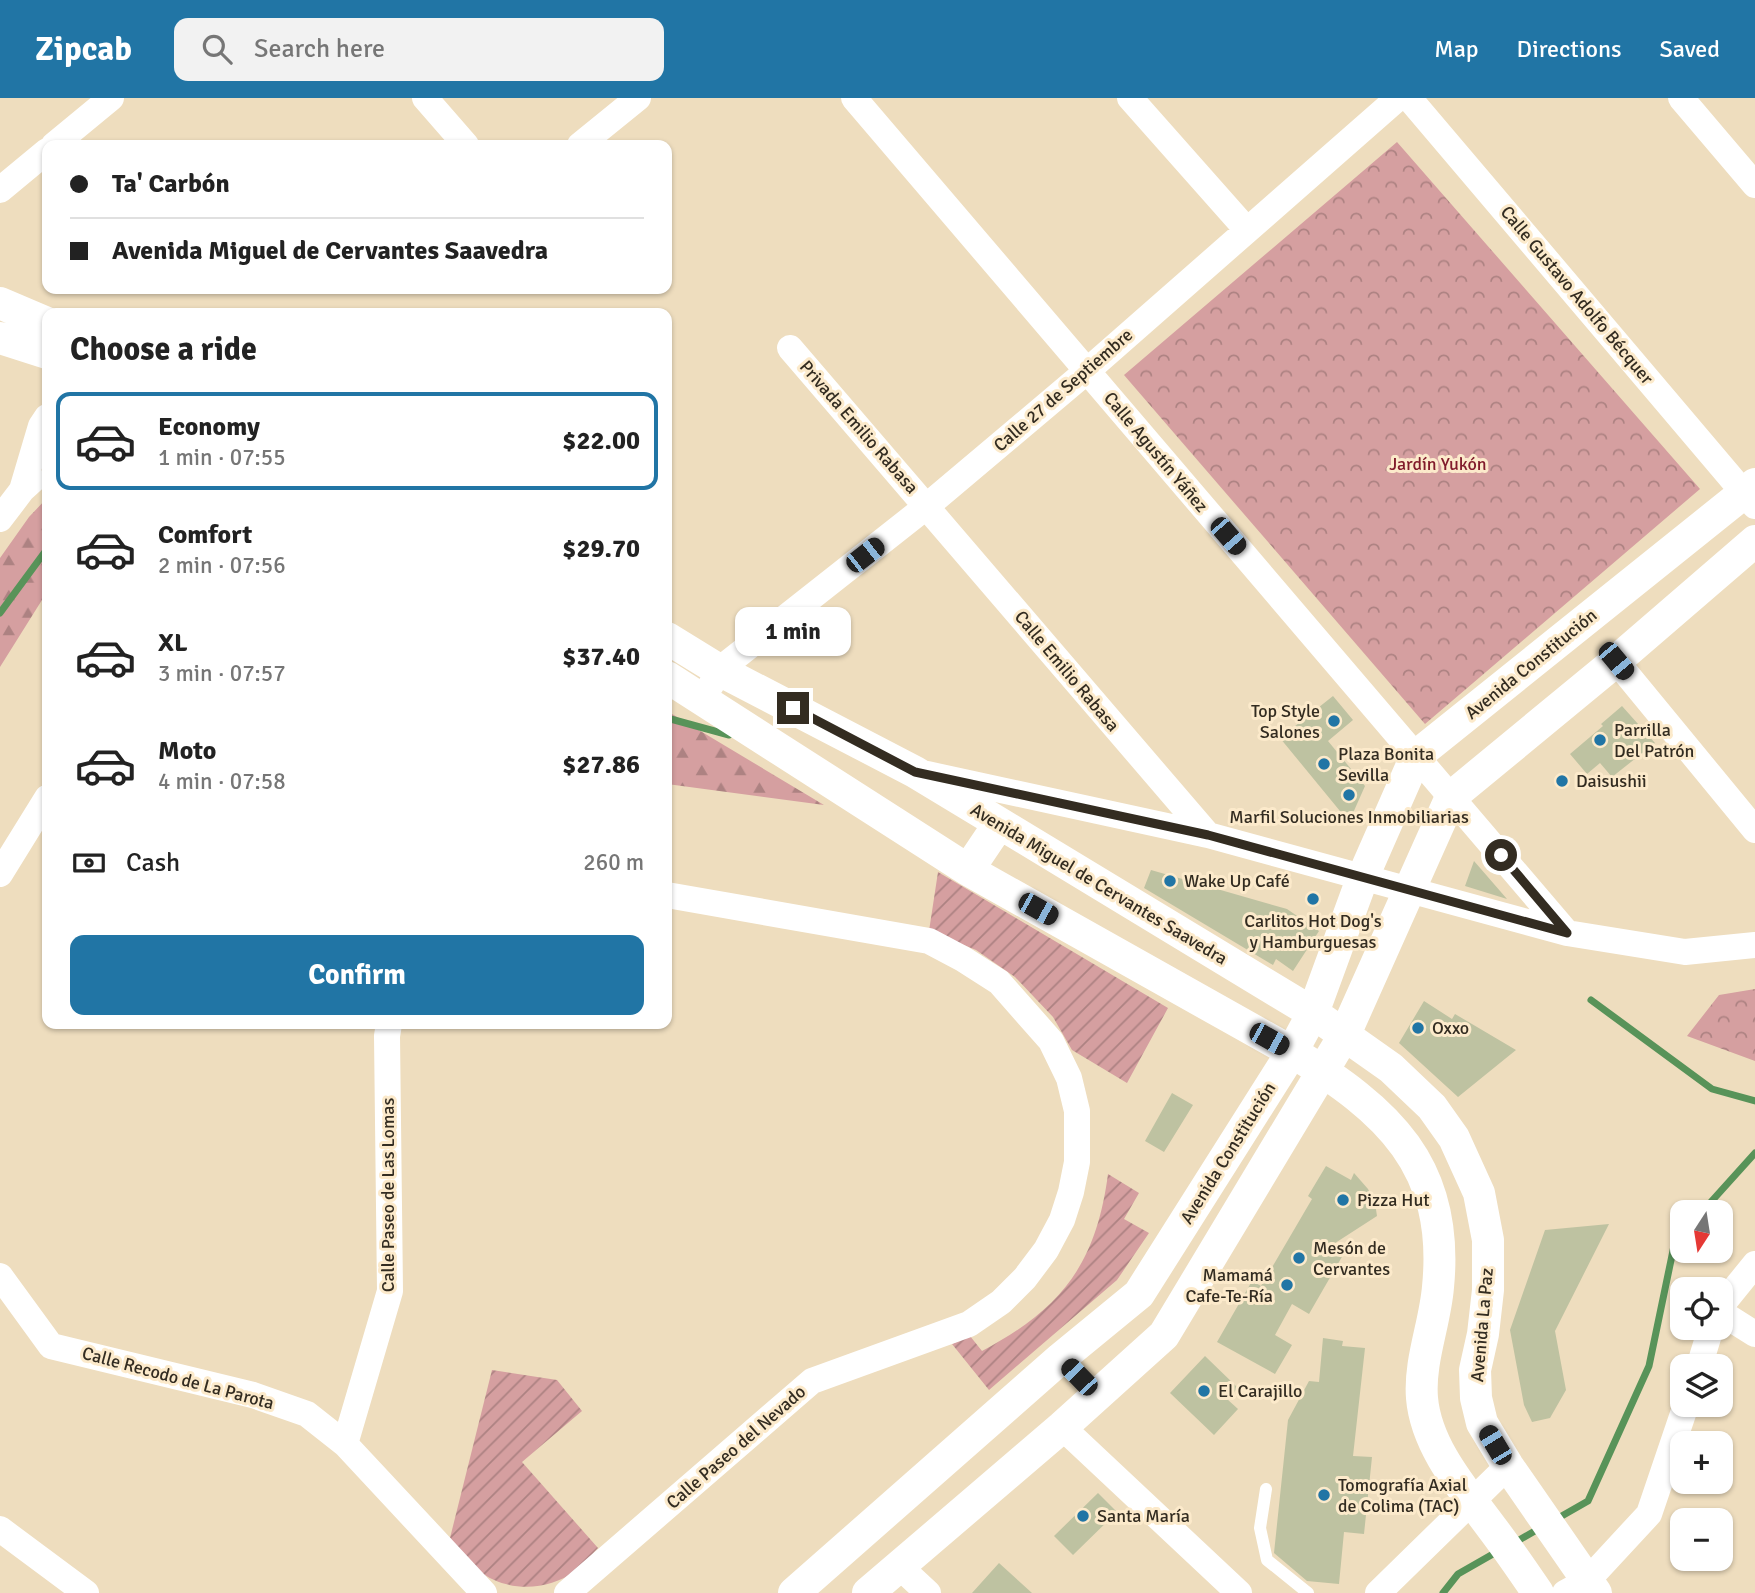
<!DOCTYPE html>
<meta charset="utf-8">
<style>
:root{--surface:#fff;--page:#f2f2f2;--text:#222;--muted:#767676;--line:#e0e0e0;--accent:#2175a5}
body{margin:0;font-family:Signika,sans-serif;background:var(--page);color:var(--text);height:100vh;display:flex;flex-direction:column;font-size:26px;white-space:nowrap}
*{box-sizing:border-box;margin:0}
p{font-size:23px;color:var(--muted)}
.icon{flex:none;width:38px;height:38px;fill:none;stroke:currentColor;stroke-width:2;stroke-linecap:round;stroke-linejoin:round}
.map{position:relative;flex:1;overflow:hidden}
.sheet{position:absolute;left:42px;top:210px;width:630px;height:721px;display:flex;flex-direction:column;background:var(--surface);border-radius:14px;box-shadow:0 2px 5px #0004}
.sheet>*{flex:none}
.top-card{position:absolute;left:42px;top:42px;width:630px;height:154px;border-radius:14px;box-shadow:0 2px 5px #0004;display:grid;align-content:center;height:154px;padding:0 28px;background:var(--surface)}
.needle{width:46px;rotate:192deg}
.controls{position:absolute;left:1670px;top:1102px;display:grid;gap:14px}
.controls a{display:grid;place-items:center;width:63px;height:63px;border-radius:14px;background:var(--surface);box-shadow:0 2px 5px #0004;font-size:35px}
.end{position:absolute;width:32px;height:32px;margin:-16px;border:9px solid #332c21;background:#fff;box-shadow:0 0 0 4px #fff}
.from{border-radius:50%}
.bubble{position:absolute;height:49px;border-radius:14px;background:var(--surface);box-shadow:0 2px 5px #0004;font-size:23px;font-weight:700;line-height:49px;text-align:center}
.car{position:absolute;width:21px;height:42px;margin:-21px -10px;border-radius:9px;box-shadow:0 0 5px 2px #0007;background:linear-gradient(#222 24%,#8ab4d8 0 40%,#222 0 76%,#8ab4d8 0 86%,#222 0)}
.top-card b{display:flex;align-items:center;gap:24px;height:66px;font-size:26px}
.top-card b+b{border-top:2px solid var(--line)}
.top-card i{width:18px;height:18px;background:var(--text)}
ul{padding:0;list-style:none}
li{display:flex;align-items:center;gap:21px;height:98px;margin:0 14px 10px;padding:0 14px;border:4px solid transparent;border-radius:14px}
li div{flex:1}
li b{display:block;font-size:26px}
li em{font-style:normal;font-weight:700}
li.selected{border-color:var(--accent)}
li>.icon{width:63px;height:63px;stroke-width:1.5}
h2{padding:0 28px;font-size:32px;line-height:84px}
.pay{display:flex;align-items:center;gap:18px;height:77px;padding:0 28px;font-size:26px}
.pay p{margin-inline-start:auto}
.button{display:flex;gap:14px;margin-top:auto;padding:14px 28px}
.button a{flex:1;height:80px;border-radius:14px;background:var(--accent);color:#fff;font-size:28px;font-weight:700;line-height:80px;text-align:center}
header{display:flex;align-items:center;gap:42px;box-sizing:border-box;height:98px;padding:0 35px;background:var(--accent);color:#fff}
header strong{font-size:33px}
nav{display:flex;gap:38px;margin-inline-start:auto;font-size:24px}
.search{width:490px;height:63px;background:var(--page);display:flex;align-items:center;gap:18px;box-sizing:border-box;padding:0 24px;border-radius:14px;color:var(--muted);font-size:26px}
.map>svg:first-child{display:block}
.forest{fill:url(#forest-firs)}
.park{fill:url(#park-crowns)}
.garden{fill:url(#garden-furrows)}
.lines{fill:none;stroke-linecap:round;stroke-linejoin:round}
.stream{stroke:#589359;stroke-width:7}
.building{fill:#bec2a1}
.service{stroke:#fff;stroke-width:12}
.minor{stroke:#fff;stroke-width:26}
.tertiary{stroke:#fff;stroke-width:32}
.route{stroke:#332c21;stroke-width:9}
.poi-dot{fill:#2175a5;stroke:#fceacb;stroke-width:2.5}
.labels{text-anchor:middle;stroke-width:6;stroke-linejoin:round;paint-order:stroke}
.street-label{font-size:18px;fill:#332c21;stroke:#fceacb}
.park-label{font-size:18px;fill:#811b2b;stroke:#fceacb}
.poi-label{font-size:18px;fill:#332c21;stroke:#fceacb;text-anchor:start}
</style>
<header>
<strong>Zipcab</strong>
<div class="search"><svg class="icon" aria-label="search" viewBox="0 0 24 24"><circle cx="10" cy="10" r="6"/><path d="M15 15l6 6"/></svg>Search here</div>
<nav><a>Map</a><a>Directions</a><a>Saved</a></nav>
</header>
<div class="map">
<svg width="1755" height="1495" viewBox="0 0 1755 1495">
<defs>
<pattern id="forest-firs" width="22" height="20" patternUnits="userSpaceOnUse" patternTransform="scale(1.75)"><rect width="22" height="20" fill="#d59fa0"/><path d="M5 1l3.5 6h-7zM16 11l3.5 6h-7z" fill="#ad8282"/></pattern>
<pattern id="park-crowns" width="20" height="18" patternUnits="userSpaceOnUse" patternTransform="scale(1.75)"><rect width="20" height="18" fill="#d59fa0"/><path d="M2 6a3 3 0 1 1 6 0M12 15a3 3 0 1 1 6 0" fill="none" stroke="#ad8282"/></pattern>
<pattern id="garden-furrows" width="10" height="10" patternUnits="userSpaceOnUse" patternTransform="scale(1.75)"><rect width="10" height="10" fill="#d59fa0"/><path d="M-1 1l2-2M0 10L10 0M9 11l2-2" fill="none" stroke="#ad8282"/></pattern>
</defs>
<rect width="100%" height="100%" fill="#eeddbe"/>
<path class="forest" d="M 47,400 L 47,494 L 0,569 L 0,460 L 29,419 Z
M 667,613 L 824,707 L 667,686 Z"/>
<path class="park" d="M 1397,44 L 1700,391 L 1425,626 L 1124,277 Z
M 1755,891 L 1755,963 L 1687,938 L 1719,897 Z"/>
<path class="garden" d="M 938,774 L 1168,910 L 1127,985 L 1072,952 L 1053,919 L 1015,879 L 976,852 L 929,833 Z
M 1108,1076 L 1139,1095 L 1124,1121 L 1149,1135 L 1117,1182 L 989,1292 L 952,1246 L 970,1238 L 982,1253 C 1061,1211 1096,1167 1108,1076 Z
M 492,1272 L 557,1282 L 582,1313 L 522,1364 L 598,1450 C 590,1458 583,1467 575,1473 C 547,1494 506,1494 479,1473 C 468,1464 459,1451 450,1440 Z"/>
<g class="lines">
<path class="stream" d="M 0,515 L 47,451
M 667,620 L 729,637
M 1591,902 L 1712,991 L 1755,1003
M 1701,1115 L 1755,1055
M 1553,1423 L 1588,1403 L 1649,1268 L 1675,1143 L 1682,1136
M 1514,1445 L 1540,1430
M 1443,1495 L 1458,1476 L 1500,1452"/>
</g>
<path class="building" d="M 1333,598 L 1353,622 L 1328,643 L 1365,688 L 1349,724 L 1280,640 Z
M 1622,608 L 1655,645 L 1612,679 L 1600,665 L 1587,676 L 1570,656 L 1603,628 L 1601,626 Z
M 1474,763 L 1507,801 L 1465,788 Z
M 1151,772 L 1287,811 L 1319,833 L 1293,873 L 1276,861 L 1273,867 L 1144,790 Z
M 1424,903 L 1452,921 L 1455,916 L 1516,952 L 1458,999 L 1399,945 Z
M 1172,995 L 1193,1007 L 1164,1054 L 1145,1043 Z
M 1326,1068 L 1351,1082 L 1354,1075 L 1368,1091 L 1375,1105 L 1377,1118 L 1329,1149 L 1343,1157 L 1309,1216 L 1292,1206 L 1275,1237 L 1292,1247 L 1275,1276 L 1217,1244 L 1252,1183 L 1261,1188 L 1312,1101 L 1308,1098 Z
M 1609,1126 L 1555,1233 L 1566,1292 L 1550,1320 L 1532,1324 L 1524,1307 L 1510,1232 L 1545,1132 Z
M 1323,1240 L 1343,1243 L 1342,1248 L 1365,1250 L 1353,1358 L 1372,1359 L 1364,1436 L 1344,1434 L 1339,1486 L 1307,1483 L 1274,1455 L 1288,1322 L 1309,1283 L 1319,1284 Z
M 1205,1258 L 1238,1290 L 1227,1301 L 1238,1311 L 1214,1337 L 1170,1295 Z
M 1098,1395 L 1117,1414 L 1073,1457 L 1054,1438 Z
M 999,1465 L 1032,1495 L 972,1495 Z"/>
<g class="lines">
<path class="service" d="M 1266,1391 L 1260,1430 L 1267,1462 L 1308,1495"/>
<path class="minor" d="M 425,0 L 466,47
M 854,0 L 1567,835
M 1130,0 L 1247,132
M 1409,0 L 1755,408
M 1681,0 L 1755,87
M 54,47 L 111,0
M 580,47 L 638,0
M 0,92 L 47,53
M 790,250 L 1208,737
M 22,392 L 41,328 L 47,319
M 0,421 L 22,392 L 33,382
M 1616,563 L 1755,732
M 711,587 L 719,572 L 927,408 L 1087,273 L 1398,0
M 927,676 L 1208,737 L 1567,835 L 1685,854 L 1755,847
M 0,776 L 47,700
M 0,1178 L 51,1248 L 253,1297 L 307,1316 L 345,1346 L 484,1495
M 1720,1209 L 1755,1166
M 1720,1214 L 1755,1236
M 1699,1269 L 1711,1230
M 1062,1329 L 1239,1495
M 345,1346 L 390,1193 L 387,938 L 389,926
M 0,1431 L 86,1495
M 899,1468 L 928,1495
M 567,1495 L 812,1283 L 969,1226 L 1001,1204 L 1025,1180 L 1046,1152 L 1062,1122 L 1071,1094 L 1077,1064 L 1077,1013 L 1069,980 L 1051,943 L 999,884 L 963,861 L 929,843 L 667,797
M 1378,1495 L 1508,1368
M 1565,1495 L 1587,1483 L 1649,1416 L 1686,1307"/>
<path class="tertiary" d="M 0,205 L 47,225
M 0,240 L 47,255
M 667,540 L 719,572 L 915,674 L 1313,915 L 1391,970 L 1432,1009 L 1454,1040 L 1479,1095 L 1488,1142 L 1488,1192 L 1483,1236 L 1475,1272 L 1476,1300 L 1482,1325 L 1508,1368 L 1596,1495
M 667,579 L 968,772 L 1292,954 C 1388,1012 1450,1068 1438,1189 C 1435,1226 1419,1263 1422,1300 C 1426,1349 1464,1392 1492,1430 C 1508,1451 1523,1473 1538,1495
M 968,772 L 999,726
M 794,1495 L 1061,1260 L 1139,1196 L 1292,954 L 1313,915 L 1362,781 L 1416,658 L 1755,386
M 868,1495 L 1062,1329 L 1164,1237 L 1345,936 L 1451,699 L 1616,563 L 1755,443"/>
</g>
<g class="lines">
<path class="route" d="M 793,610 L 915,674 L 1208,737 L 1567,835 L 1501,757"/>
</g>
<g class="poi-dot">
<circle cx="1334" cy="623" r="7"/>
<circle cx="1600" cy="642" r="7"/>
<circle cx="1324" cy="666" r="7"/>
<circle cx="1562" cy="683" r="7"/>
<circle cx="1349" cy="697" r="7"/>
<circle cx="1170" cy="783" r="7"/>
<circle cx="1313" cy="801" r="7"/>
<circle cx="1418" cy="930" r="7"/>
<circle cx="1343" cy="1102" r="7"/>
<circle cx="1299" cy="1160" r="7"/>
<circle cx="1287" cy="1187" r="7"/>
<circle cx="1204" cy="1293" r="7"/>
<circle cx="1324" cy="1397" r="7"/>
<circle cx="1083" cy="1418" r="7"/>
</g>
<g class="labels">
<g class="street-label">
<text transform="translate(1577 197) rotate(50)" y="6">Calle Gustavo Adolfo Bécquer</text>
<text transform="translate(1063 292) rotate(-41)" y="6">Calle 27 de Septiembre</text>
<text transform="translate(859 329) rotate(49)" y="6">Privada Emilio Rabasa</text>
<text transform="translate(1156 354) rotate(50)" y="6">Calle Agustín Yáñez</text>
<text transform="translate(1531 566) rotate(-39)" y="6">Avenida Constitución</text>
<text transform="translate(1067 573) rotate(50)" y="6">Calle Emilio Rabasa</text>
<text transform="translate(1099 786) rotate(31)" y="6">Avenida Miguel de Cervantes Saavedra</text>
<text transform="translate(1228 1055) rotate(-58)" y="6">Avenida Constitución</text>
<text transform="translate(388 1097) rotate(-90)" y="6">Calle Paseo de Las Lomas</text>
<text transform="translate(1482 1227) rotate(-85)" y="6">Avenida La Paz</text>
<text transform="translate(178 1280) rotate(15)" y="6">Calle Recodo de La Parota</text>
<text transform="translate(736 1349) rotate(-41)" y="6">Calle Paseo del Nevado</text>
</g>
<g class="park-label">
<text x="1438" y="372">Jardín Yukón</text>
</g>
<g class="poi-label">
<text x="1320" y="619" text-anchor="end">Top Style<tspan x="1320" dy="21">Salones</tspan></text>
<text x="1614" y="638">Parrilla<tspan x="1614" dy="21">Del Patrón</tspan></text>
<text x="1338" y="662">Plaza Bonita<tspan x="1338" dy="21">Sevilla</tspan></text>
<text x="1576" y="689">Daisushii</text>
<text x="1349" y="725" text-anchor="middle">Marfil Soluciones Inmobiliarias</text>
<text x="1184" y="789">Wake Up Café</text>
<text x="1313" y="829" text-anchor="middle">Carlitos Hot Dog's<tspan x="1313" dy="21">y Hamburguesas</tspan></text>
<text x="1432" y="936">Oxxo</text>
<text x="1357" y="1108">Pizza Hut</text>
<text x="1313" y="1156">Mesón de<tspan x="1313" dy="21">Cervantes</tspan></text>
<text x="1273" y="1183" text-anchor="end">Mamamá<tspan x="1273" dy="21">Cafe-Te-Ría</tspan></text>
<text x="1218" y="1299">El Carajillo</text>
<text x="1338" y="1393">Tomografía Axial<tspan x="1338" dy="21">de Colima (TAC)</tspan></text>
<text x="1097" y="1424">Santa María</text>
</g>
</g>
</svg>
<div class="controls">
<a><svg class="needle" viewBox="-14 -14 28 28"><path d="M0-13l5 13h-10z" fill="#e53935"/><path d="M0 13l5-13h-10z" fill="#767676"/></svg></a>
<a><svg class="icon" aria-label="locate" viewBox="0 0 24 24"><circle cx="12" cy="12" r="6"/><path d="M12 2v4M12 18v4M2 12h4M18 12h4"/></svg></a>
<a><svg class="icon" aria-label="layers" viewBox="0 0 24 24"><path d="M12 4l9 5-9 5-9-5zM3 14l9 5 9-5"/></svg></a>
<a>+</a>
<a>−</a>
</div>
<i class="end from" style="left:1501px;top:757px"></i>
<i class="end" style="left:793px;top:610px"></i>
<div class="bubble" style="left:735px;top:509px;width:116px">1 min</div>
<i class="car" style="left:1228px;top:438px;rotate:139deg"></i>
<i class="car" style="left:865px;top:457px;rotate:52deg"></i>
<i class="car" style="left:1616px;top:563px;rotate:140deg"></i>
<i class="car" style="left:1038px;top:811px;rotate:119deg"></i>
<i class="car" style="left:1269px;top:941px;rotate:119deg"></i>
<i class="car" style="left:1079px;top:1279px;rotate:316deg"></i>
<i class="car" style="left:1495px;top:1347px;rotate:329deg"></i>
<div class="top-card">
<b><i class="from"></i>Ta' Carbón</b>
<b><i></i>Avenida Miguel de Cervantes Saavedra</b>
</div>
<section class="sheet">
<h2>Choose a ride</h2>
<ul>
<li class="selected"><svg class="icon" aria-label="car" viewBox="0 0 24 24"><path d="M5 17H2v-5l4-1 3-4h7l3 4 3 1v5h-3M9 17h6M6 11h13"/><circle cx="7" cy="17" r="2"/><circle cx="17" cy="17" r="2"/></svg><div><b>Economy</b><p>1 min · 07:55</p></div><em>$22.00</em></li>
<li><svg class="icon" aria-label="car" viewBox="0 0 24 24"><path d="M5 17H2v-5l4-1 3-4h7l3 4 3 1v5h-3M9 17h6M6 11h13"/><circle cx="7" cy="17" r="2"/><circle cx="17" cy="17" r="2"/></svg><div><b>Comfort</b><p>2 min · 07:56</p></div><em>$29.70</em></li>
<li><svg class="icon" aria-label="car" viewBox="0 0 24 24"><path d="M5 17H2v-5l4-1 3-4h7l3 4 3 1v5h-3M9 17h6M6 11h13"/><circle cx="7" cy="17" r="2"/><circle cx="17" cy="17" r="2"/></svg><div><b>XL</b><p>3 min · 07:57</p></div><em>$37.40</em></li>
<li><svg class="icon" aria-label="car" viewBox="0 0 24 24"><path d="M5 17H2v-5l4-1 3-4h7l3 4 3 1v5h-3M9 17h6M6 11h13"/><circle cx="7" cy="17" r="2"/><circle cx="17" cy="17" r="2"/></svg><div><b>Moto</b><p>4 min · 07:58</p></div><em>$27.86</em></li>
</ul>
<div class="pay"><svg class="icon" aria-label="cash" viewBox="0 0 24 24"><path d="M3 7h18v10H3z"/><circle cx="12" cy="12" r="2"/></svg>Cash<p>260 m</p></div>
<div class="button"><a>Confirm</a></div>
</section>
</div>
